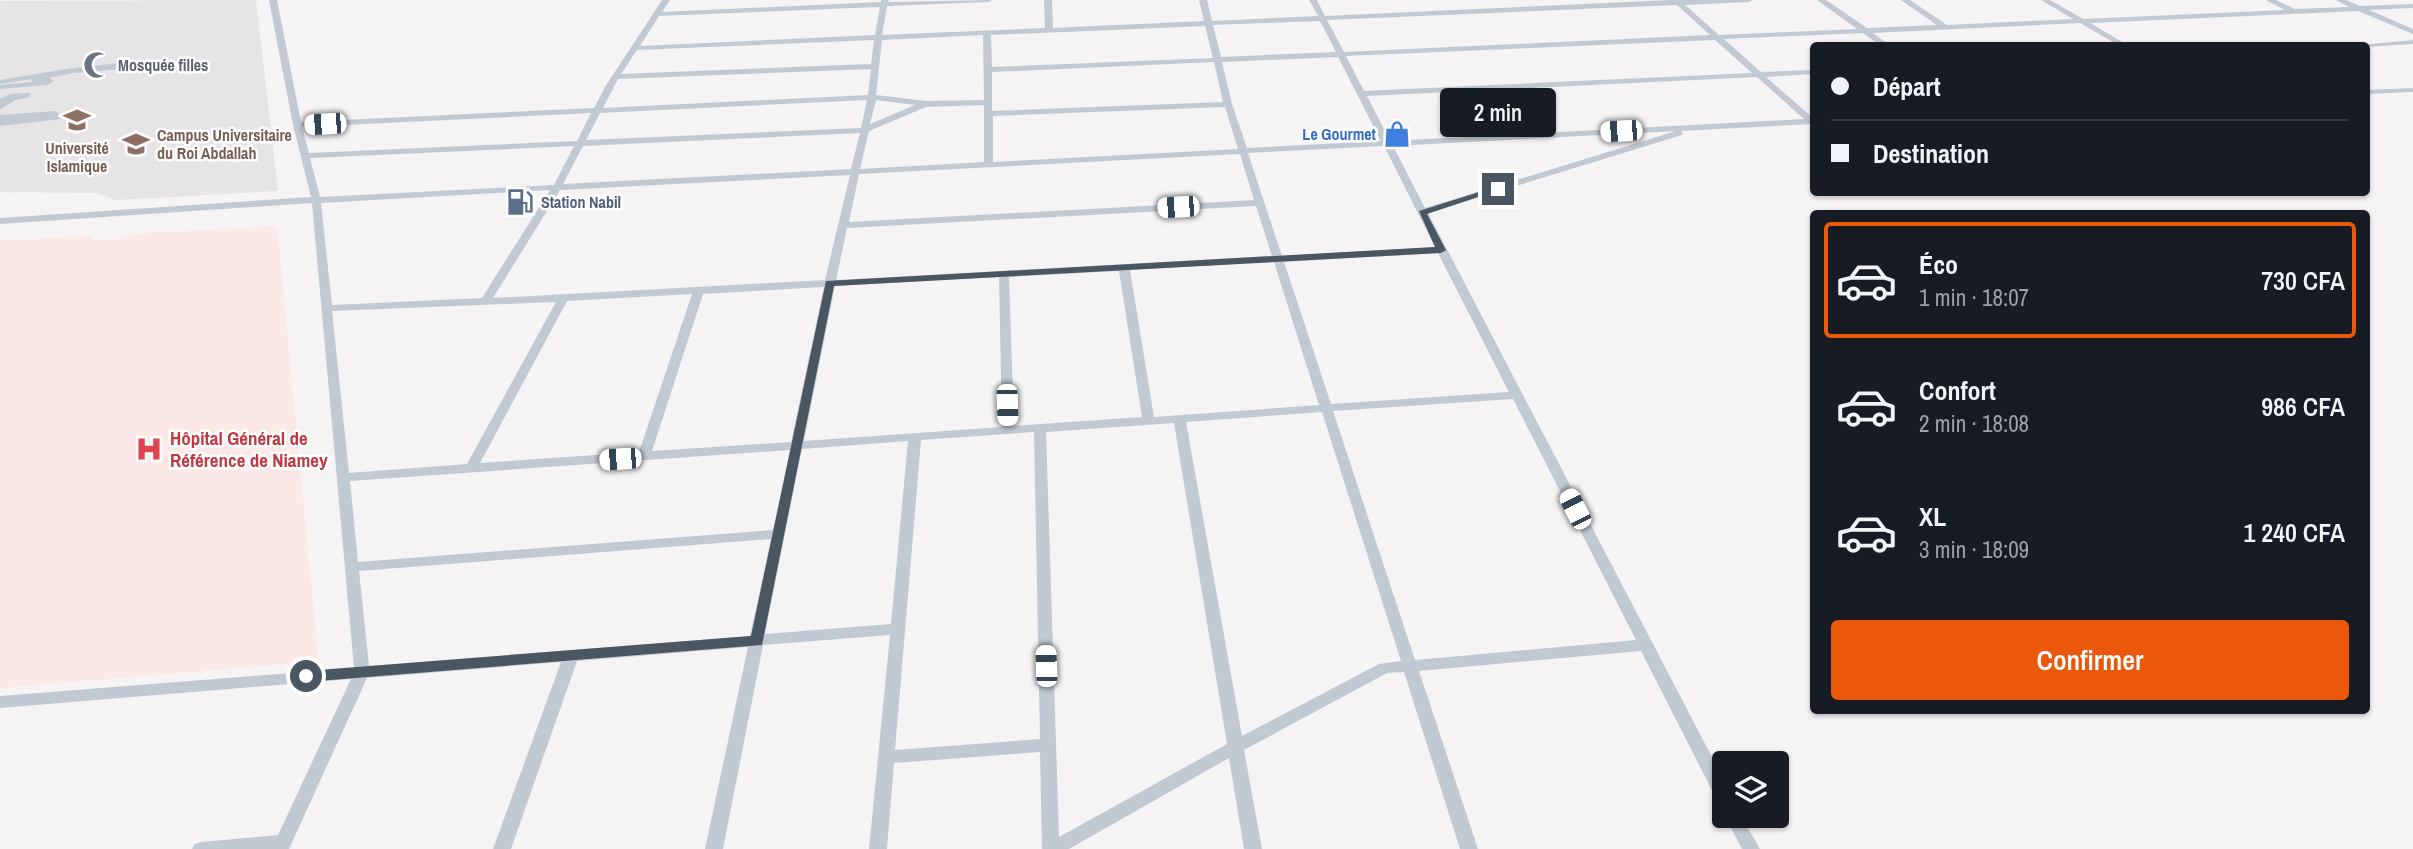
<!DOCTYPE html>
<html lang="fr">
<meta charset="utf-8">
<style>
:root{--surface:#171b24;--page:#242831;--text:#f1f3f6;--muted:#9ea1a6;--line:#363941;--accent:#ea580c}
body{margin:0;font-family:"Archivo Narrow",sans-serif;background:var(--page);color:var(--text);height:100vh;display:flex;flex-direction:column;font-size:26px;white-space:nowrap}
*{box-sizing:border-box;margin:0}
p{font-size:23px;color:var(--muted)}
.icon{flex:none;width:38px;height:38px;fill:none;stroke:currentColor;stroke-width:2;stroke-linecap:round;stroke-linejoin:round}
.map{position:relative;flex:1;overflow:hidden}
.sheet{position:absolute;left:1810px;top:210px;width:560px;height:504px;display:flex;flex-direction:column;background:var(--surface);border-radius:7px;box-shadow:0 2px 5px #0004}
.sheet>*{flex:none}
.banner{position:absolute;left:1810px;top:42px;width:560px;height:154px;border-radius:7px;box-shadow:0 2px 5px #0004;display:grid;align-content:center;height:154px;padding:0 21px;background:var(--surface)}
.tools{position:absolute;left:1712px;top:751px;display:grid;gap:14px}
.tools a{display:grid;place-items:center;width:77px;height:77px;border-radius:7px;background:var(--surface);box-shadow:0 2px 5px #0004;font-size:35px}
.end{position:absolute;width:32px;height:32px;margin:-16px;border:9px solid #4a5661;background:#fff;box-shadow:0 0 0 4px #fff}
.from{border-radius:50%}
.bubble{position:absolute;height:49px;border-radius:7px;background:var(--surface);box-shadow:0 2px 5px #0004;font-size:23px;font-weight:600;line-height:49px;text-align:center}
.car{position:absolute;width:21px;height:42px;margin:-21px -10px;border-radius:9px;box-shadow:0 0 5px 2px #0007;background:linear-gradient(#fff 24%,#345 0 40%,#fff 0 76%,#345 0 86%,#fff 0)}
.banner b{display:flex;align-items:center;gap:24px;height:66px;font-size:26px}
.banner b+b{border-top:2px solid var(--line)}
.banner i{width:18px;height:18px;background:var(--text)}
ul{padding:12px 0 0;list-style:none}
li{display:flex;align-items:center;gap:21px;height:116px;margin:0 14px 10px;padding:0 7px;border:4px solid transparent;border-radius:7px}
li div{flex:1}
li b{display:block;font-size:26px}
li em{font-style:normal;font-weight:600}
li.active{border-color:var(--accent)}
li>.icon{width:63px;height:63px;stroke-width:1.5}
.cta{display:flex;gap:14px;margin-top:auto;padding:14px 21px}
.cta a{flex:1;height:80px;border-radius:7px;background:var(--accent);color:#fff;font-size:28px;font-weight:600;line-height:80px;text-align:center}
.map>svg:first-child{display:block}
.education{fill:#e6e4e5}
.medical{fill:#fce8e6}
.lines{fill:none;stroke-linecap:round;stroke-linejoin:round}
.street{fill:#c1cad2;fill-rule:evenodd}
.route{fill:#4a5661}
.labels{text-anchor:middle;stroke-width:5;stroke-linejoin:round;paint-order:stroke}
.far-worship-label{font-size:16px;font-weight:bold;fill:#5b616d;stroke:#fff;text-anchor:start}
.far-shop-label{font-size:16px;font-weight:bold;fill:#366cbe;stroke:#fff;text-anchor:end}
.far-education-label{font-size:16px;font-weight:bold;fill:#785e54;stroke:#fff;text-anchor:start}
.far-service-label{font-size:16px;font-weight:bold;fill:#4e5e75;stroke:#fff;text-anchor:start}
.health-label{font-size:19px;font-weight:bold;fill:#be3a42;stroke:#fff;text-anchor:start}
</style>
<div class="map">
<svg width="2413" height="849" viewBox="0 0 2413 849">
<rect width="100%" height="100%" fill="#f5f3f3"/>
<path class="education" d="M 256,0 L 278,191 L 116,200 L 97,193 L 0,192 L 0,1 Z"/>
<path class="medical" d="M 277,226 L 318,657 L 308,662 L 0,688 L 0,241 L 91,236 L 92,241 L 120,239 L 133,234 Z"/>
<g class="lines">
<path class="street" d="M 269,0 L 277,0 L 301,122 L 594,108 L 605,87 L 662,0 L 670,0 L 662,12 L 881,2 L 881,0 L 889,0 L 888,2 L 992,0 L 988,2 L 887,6 L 882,35 L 1045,28 L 1044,0 L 1052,0 L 1053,28 L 1204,21 L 1199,0 L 1207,0 L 1212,21 L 1318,16 L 1309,0 L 1317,0 L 1325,16 L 1671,0 L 1753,0 L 1749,2 L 1685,5 L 1719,35 L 1857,29 L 1817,0 L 1826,0 L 1867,28 L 1937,25 L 1901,0 L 1910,0 L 1947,25 L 2073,19 L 2041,0 L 2050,0 L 2083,19 L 2285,10 L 2266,0 L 2276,0 L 2295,9 L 2349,7 L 2336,0 L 2346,0 L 2360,6 L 2413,4 L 2413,8 L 2369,10 L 2413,29 L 2413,34 L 2358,11 L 2090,23 L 2129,46 L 2120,46 L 2080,23 L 1873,33 L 1890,46 L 1881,46 L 1863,33 L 1724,39 L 1761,72 L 1813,70 L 1813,74 L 1766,77 L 1813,118 L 1813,124 L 1680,131 L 1683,133 L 1682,135 L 1428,213 L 1724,780 L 1724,804 L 1718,802 L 1641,651 L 1419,671 L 1478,849 L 1460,849 L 1404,672 L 1387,673 L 1244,750 L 1262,849 L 1244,849 L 1229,758 L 1069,849 L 1042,849 L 1040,752 L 894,763 L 887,849 L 869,849 L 890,635 L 763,645 L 723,849 L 705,849 L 748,647 L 577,661 L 511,849 L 493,849 L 561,662 L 367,678 L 289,849 L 192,849 L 195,844 L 201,842 L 278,835 L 351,679 L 0,708 L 0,696 L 354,668 L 312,203 L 0,224 L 0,218 L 311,197 L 293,125 ZM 1677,5 L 1710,35 L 1344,52 L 1327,20 ZM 880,7 L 875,35 L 640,46 L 659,16 ZM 1320,21 L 1336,52 L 1221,57 L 1213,25 ZM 1205,26 L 1213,58 L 992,67 L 991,35 ZM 983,35 L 984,100 L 926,101 L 876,95 L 882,40 ZM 874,40 L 871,64 L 621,74 L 637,50 ZM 1715,40 L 1752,73 L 1364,91 L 1346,56 ZM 1338,57 L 1381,141 L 1247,148 L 1232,104 L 1222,62 ZM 1214,62 L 1223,102 L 992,111 L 992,72 ZM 871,69 L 868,95 L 603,108 L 618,79 ZM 1757,77 L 1804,119 L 1390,141 L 1367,96 ZM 867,100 L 861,128 L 586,140 L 600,113 ZM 876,100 L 915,105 L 870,124 ZM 984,105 L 984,162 L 860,169 L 869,131 L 926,107 ZM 1225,107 L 1238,149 L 993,162 L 993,116 ZM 591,113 L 577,141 L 309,153 L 302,127 ZM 1676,131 L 1425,208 L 1393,146 L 1677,131 ZM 860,133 L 851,169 L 563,184 L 583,146 ZM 574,146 L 554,185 L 320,197 L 310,158 ZM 1384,146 L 1435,247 L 1282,256 L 1248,153 ZM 1240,154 L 1254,200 L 849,222 L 859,174 ZM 850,175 L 825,280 L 493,298 L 560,190 ZM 550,190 L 482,298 L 332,305 L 321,203 ZM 1256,206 L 1272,256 L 836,280 L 847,228 ZM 1438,253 L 1509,392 L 1331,404 L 1284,262 ZM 1274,262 L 1319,405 L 1154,417 L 1130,270 ZM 1119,271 L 1142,417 L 1014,426 L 1009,277 ZM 999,277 L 1002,427 L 804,441 L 835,286 ZM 824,287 L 791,442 L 652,451 L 703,294 ZM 692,294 L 639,452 L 480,463 L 567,301 ZM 556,302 L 467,464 L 349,473 L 332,311 ZM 1513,399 L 1636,640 L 1415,660 L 1333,411 ZM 1322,412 L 1401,661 L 1379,664 L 1242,736 L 1186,422 ZM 1174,423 L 1227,744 L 1059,837 L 1046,432 ZM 1034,432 L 1040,739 L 895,750 L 921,440 ZM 908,441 L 891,624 L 765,634 L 802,449 ZM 790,450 L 773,530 L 358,562 L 350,481 ZM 771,539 L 750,636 L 369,666 L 359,571 Z
M 2413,40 L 2413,44 L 2366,47 L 2366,46 L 2348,46 Z
M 135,61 L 139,63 L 137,68 L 134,68 L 73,73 L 49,78 L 54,81 L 47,85 L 0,89 L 0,85 L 32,82 L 31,79 L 0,84 L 0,80 L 66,69 Z
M 2413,88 L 2413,92 L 2366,94 L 2366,90 Z
M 27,93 L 30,93 L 30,97 L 16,100 L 0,109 L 0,99 L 11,94 Z
M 55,111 L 61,115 L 61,119 L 0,126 L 0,115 Z
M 1725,816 L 1741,816 L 1760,849 L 1742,849 Z"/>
</g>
<path class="route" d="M 1495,187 L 1502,189 L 1427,214 L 1446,250 L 1441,253 L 834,286 L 762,645 L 306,682 L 299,676 L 306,671 L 751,636 L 826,281 L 1435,247 L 1419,211 Z"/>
<defs>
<symbol id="mosque-bare" viewBox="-9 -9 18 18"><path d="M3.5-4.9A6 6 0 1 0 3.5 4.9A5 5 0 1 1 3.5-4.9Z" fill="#6b7280" stroke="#fff" stroke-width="2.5" paint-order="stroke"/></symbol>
<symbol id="university-bare" viewBox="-9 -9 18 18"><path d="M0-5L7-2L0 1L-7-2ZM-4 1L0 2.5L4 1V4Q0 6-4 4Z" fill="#8d6e63" stroke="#fff" stroke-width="2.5" paint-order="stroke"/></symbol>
<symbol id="shop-bare" viewBox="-9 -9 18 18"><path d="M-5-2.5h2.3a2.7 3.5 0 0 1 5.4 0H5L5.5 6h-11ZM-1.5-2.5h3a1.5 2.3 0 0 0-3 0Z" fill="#3f7fe0" stroke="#fff" stroke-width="2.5" paint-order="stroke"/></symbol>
<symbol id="fuel-bare" viewBox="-9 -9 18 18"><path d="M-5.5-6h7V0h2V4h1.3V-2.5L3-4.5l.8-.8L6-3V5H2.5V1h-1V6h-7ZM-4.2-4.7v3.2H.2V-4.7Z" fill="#5c6f8a" stroke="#fff" stroke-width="2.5" paint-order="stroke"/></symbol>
<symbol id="hospital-bare" viewBox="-9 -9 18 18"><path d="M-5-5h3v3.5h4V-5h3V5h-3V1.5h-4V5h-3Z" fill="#e0444e" stroke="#fff" stroke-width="2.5" paint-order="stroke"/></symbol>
</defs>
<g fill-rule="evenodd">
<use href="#mosque-bare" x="78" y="46" width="38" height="38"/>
<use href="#university-bare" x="58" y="101" width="38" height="38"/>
<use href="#shop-bare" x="1378" y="115" width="38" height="38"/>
<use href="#university-bare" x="117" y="125" width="38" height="38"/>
<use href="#fuel-bare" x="501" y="183" width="38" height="38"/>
<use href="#hospital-bare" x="130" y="430" width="38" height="38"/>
</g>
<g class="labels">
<g class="far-worship-label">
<text x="118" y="71">Mosquée filles</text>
</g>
<g class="far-shop-label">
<text x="1376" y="140">Le Gourmet</text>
</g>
<g class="far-education-label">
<text x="157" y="141">Campus Universitaire<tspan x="157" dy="18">du Roi Abdallah</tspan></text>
<text x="77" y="154" text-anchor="middle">Université<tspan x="77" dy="18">Islamique</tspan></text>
</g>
<g class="far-service-label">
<text x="541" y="208">Station Nabil</text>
</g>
<g class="health-label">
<text x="170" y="445">Hôpital Général de<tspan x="170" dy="22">Référence de Niamey</tspan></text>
</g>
</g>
</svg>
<div class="tools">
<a><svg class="icon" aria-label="layers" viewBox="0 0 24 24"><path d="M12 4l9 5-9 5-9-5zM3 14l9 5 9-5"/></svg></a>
</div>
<i class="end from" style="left:306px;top:676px"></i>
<i class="end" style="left:1498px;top:189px"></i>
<div class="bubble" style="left:1440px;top:88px;width:116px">2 min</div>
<i class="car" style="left:325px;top:124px;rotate:267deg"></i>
<i class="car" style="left:1621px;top:131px;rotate:267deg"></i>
<i class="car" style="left:1178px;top:207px;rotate:267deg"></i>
<i class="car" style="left:1007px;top:405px;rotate:178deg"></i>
<i class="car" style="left:620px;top:459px;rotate:266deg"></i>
<i class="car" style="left:1575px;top:509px;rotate:333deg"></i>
<i class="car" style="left:1046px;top:666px;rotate:358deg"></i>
<div class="banner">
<b><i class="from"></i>Départ</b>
<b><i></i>Destination</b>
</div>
<section class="sheet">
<ul>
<li class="active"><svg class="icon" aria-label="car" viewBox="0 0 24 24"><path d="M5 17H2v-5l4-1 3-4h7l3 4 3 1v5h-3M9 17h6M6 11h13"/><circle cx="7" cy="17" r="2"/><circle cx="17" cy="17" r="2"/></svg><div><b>Éco</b><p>1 min · 18:07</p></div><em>730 CFA</em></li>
<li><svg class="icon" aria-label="car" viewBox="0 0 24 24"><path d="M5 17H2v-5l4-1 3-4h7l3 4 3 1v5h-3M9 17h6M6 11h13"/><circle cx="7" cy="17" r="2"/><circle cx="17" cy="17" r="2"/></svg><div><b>Confort</b><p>2 min · 18:08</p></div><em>986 CFA</em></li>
<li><svg class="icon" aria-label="car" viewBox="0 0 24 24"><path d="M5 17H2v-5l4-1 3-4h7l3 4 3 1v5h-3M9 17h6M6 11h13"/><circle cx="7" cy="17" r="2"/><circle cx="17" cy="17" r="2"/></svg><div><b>XL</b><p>3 min · 18:09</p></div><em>1 240 CFA</em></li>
</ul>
<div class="cta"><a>Confirmer</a></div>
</section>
</div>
